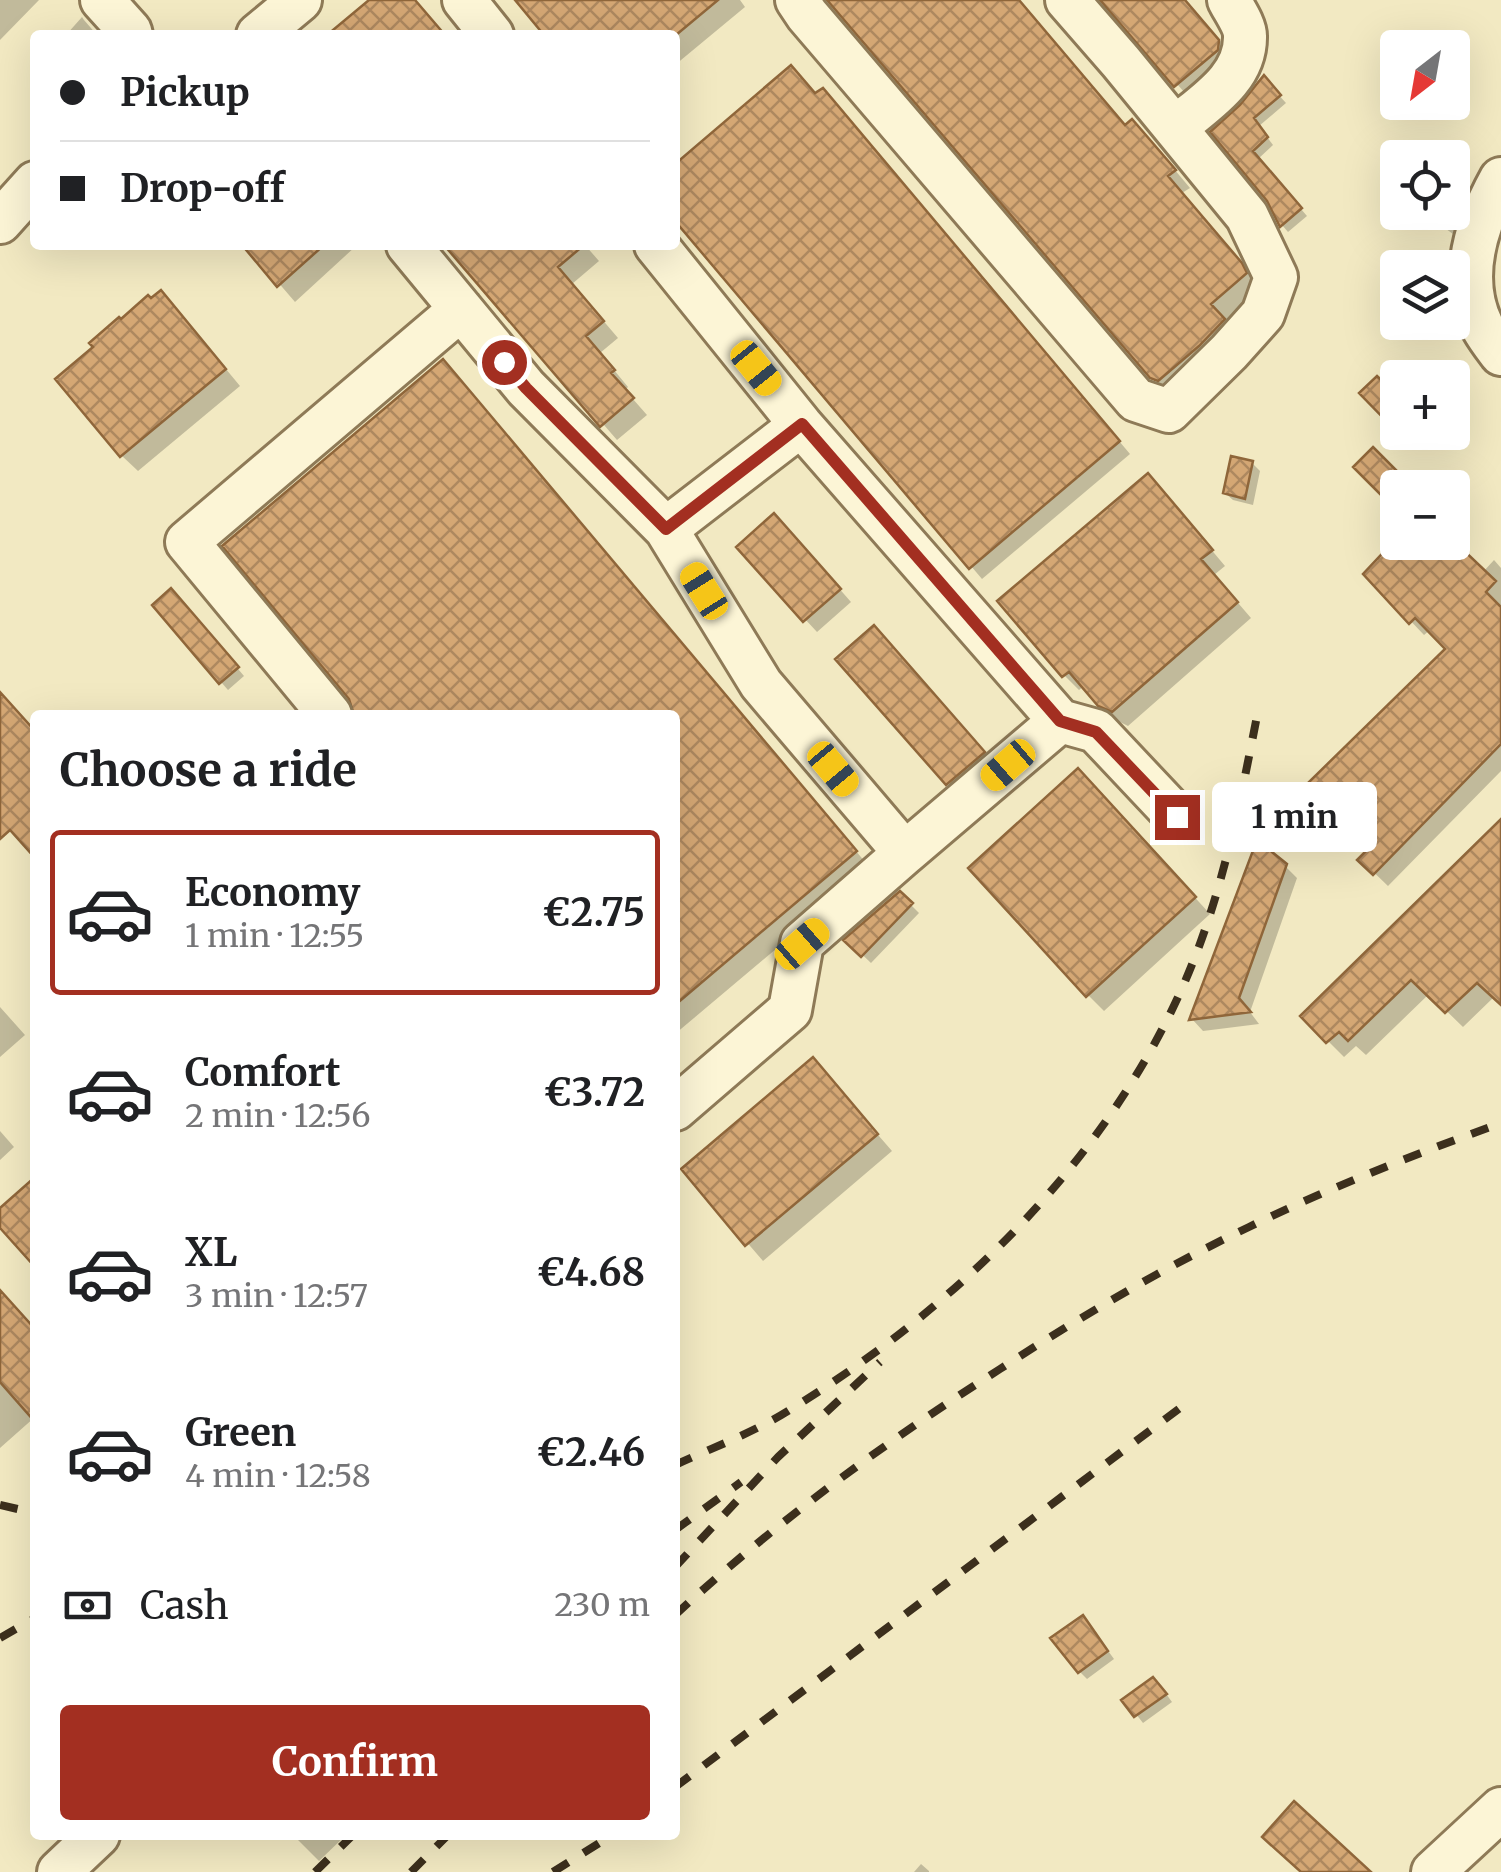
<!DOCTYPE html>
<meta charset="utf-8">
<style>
:root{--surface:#fff;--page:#f2f2f2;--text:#202124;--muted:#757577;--line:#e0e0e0;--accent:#a32f21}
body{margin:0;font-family:Merriweather,serif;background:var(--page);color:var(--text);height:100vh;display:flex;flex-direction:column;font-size:38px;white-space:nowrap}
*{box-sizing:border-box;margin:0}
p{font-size:32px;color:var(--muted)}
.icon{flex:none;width:55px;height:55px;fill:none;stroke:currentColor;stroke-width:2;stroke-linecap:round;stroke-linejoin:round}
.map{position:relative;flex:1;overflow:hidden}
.drawer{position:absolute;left:30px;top:710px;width:650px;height:1130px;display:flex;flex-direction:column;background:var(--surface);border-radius:10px;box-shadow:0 10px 40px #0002}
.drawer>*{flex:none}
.hud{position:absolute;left:30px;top:30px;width:650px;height:220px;border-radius:10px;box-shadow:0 10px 40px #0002;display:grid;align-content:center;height:220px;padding:0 30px;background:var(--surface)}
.needle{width:65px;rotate:211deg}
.fabs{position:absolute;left:1380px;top:30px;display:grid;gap:20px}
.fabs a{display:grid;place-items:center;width:90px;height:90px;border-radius:10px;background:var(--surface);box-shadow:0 10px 40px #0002;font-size:50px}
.end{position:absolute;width:45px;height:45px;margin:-22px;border:12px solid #a32f21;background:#fff;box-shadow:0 0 0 5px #fff}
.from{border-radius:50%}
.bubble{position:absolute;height:70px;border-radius:10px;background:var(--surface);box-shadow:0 10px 40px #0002;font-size:32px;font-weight:700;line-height:70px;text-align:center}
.car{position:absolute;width:30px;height:60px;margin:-30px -15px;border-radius:12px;box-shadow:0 0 8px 2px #0007;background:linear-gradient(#f5c518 24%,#345 0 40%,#f5c518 0 76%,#345 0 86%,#f5c518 0)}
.hud b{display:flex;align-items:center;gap:35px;height:95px;font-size:38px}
.hud b+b{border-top:2px solid var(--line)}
.hud i{width:25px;height:25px;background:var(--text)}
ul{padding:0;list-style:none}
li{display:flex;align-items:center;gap:30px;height:165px;margin:0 20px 15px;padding:0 10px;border:5px solid transparent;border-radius:10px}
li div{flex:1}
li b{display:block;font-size:38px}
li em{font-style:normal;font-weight:700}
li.on{border-color:var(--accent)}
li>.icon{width:90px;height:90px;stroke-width:1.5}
h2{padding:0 30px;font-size:45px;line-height:120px}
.pay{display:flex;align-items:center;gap:25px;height:110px;padding:0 30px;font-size:38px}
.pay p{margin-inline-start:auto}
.cta{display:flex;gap:20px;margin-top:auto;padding:20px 30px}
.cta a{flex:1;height:115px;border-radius:10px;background:var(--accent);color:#fff;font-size:40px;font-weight:700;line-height:115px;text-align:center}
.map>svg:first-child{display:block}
.shadow{fill:#0003}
.building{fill:url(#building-cross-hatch);stroke:#8f663a;stroke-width:2.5}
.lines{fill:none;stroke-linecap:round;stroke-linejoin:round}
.minor-casing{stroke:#8e7a57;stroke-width:48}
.minor{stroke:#fcf5d6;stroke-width:42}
.rail{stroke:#3c2f1d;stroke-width:8;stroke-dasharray:18 18;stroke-linecap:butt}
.route{stroke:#a32f21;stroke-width:12}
</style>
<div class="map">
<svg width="1501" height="1872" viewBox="0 0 1501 1872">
<defs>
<pattern id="building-cross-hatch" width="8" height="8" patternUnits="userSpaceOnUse" patternTransform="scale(2.5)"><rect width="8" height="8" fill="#d4a774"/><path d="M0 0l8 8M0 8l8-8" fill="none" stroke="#ad885f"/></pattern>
</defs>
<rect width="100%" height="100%" fill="#f2e9c2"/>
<path class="shadow" d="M 0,0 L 39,0 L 0,40 Z
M 518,0 L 740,0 L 745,7 L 675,65 L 675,35 L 548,35 Z
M 830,0 L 1019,0 L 1127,127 L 1148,138 L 1190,188 L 1182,193 L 1257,282 L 1261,290 L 1226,321 L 1239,337 L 1170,394 L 1152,377 Z
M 1103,0 L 1185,0 L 1235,58 L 1192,101 Z
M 82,17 L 84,20 L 97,35 L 66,35 Z
M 1264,79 L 1286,103 L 1259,126 L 1273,145 L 1258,159 L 1307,216 L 1288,232 L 1282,225 L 1269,199 L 1214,132 L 1242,107 Z
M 816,96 L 834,103 L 1130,454 L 982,579 L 675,217 L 675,167 Z
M 1452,201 L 1467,213 L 1453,234 L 1424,213 L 1452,212 Z
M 246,245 L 355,245 L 356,246 L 295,302 Z
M 448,245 L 585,245 L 599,261 L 572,284 L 618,338 L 600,353 L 628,387 L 625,390 L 647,415 L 617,440 Z
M 177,310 L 240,386 L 138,471 L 121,455 Z
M 459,379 L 871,869 L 675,1034 L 675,715 L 357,715 Z
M 1252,463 L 1260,471 L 1253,505 L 1233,500 L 1225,493 Z
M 1162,491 L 1225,566 L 1214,575 L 1251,618 L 1128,726 L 1116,720 L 1084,686 L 1079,690 L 1064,675 Z
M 786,528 L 851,602 L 817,632 L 739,548 Z
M 1398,541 L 1483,572 L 1494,560 L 1501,568 L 1501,771 L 1388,886 L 1361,860 L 1375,845 L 1448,649 L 1430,630 L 1424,635 L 1366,574 Z
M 179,599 L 244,676 L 228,690 L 221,682 Z
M 886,640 L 995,765 L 960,795 L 839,659 Z
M 1094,787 L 1210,914 L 1104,1011 L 1088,995 Z
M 1501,822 L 1501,1003 L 1494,997 L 1463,1027 L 1429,994 L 1366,1055 L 1356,1046 L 1344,1057 L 1303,1016 Z
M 1285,866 L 1297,878 L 1250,1012 L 1259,1024 L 1203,1031 L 1192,1019 Z
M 900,894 L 919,913 L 871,963 L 847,940 Z
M 0,1007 L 25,1035 L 0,1057 Z
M 813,1060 L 892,1151 L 763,1261 L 684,1169 Z
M 0,1131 L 14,1147 L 0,1160 Z
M 0,1292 L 35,1331 L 35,1417 L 0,1448 Z
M 1090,1626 L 1114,1659 L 1087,1679 L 1079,1671 Z
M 1161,1687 L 1172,1702 L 1143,1723 L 1125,1700 Z
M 293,1835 L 346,1835 L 319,1861 Z
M 921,1864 L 929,1871 L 929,1872 L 914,1872 Z"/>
<path class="building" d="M 369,0 L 415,0 L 445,35 L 327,35 Z
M 515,0 L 718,0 L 676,35 L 544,35 Z
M 827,0 L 1019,0 L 1125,125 L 1132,119 L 1176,170 L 1168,176 L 1242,263 L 1247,273 L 1211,304 L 1225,319 L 1199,346 L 1158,381 L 1150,378 Z
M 1100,0 L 1185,0 L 1219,40 L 1218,50 L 1174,87 Z
M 791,65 L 815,93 L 823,88 L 1120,441 L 969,569 L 675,221 L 675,164 Z
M 1264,75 L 1281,95 L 1254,118 L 1268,137 L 1253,151 L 1302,208 L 1280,227 L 1267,201 L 1210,132 L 1240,105 Z
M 242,245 L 324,245 L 277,287 Z
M 444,245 L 584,245 L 558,267 L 604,321 L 586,336 L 615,370 L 611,373 L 634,398 L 600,427 Z
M 161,290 L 226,369 L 120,457 L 55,379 L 93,347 L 89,343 L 119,317 L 121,319 L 148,295 L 151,298 Z
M 443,359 L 857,851 L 675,1005 L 675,715 L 354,715 L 349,699 L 222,546 Z
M 1377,376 L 1398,396 L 1398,433 L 1359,393 Z
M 1373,447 L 1410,484 L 1407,488 L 1398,488 L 1398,497 L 1390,504 L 1353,467 Z
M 1231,456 L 1253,461 L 1245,499 L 1223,493 Z
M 1148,473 L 1213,550 L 1201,559 L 1238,602 L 1112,712 L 1098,706 L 1069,672 L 1062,677 L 997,601 Z
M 774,513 L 841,589 L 803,622 L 736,547 Z
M 1393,542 L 1455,542 L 1496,581 L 1486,592 L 1501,607 L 1501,744 L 1373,875 L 1357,860 L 1372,845 L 1309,782 L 1445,649 L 1415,618 L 1409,624 L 1363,574 Z
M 171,588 L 239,667 L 219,684 L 152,605 Z
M 874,625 L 985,752 L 946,785 L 835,659 Z
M 0,692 L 35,731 L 35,858 L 10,830 L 0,839 Z
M 1078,768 L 1196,897 L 1086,997 L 968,868 Z
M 1501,819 L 1501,1005 L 1477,983 L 1445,1013 L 1411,980 L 1348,1041 L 1339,1032 L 1326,1043 L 1300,1016 Z
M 1257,840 L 1287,864 L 1239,998 L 1251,1012 L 1189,1020 Z
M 900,891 L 913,903 L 861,957 L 843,940 Z
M 813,1057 L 878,1134 L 745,1246 L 681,1169 Z
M 35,1177 L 35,1267 L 0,1228 L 0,1208 Z
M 0,1290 L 35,1329 L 35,1422 L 0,1382 Z
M 1083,1615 L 1108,1651 L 1078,1673 L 1050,1638 Z
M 1153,1677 L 1167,1694 L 1134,1717 L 1121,1700 Z
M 1294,1801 L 1371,1872 L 1301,1872 L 1262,1837 Z"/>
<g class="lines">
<defs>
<path id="minor" d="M 102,0 L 130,31 L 131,35
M 464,0 L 492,35
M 797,0 L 807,15 L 1136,400 L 1169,411 L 1229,352 L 1263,314 L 1276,277 L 1247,216 L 1121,62 L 1067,0
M 258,35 L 300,0
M 1175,128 C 1204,103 1246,79 1245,36 C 1245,25 1234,10 1229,0
M 1501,179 C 1476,224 1458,279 1483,328 C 1488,337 1495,346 1501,354
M 0,222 L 35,183
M 408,245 L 526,388 L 666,529
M 656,245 L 801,425 L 1060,721 L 1096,731 L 1177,817
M 330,715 L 187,542 L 461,309
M 905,853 L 1060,721
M 675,1109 L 790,1010 L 802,943 L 905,853 L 761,684 L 666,529 L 801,425
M 59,1872 L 98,1835
M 1433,1872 L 1501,1809"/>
</defs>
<use href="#minor" class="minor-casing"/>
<use href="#minor" class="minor"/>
<path class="rail" d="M 675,1465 C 714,1447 755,1432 791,1409 C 954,1309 1105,1163 1183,986 C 1221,900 1239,808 1257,716
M 0,1505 L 35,1513
M 675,1530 L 741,1482
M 675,1567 L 778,1457 L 880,1362
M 675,1615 C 775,1523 885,1442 1000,1369 C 1080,1317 1163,1268 1249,1227 C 1331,1187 1416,1154 1501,1123
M 0,1638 L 35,1618
M 675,1787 L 1184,1405
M 315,1872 L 353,1835
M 411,1872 L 448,1835
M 553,1872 L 612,1835"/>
</g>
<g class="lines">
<path class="route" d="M 504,362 L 526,388 L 666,529 L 802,424 L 1060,721 L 1096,732 L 1177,817"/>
</g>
</svg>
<div class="fabs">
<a><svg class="needle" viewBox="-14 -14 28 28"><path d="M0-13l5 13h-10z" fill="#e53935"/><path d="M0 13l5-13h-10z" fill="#757577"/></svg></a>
<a><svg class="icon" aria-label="locate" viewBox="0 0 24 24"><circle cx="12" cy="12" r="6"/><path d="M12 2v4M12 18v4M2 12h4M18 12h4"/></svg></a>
<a><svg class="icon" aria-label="layers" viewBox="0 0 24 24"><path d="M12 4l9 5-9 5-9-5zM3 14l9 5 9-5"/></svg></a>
<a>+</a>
<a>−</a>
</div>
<i class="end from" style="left:504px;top:362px"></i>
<i class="end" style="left:1177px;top:817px"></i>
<div class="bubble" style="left:1212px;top:782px;width:165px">1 min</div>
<i class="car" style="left:756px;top:368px;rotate:141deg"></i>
<i class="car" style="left:704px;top:591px;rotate:328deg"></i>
<i class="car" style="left:1008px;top:765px;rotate:229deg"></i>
<i class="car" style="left:833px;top:769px;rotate:140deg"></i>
<i class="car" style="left:802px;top:944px;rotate:49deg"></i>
<div class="hud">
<b><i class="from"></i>Pickup</b>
<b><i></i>Drop-off</b>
</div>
<section class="drawer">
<h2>Choose a ride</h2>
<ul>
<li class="on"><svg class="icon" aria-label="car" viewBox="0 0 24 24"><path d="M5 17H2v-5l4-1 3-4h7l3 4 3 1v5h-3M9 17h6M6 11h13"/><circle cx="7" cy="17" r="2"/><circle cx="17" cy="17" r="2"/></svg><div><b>Economy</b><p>1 min · 12:55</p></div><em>€2.75</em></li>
<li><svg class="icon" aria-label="car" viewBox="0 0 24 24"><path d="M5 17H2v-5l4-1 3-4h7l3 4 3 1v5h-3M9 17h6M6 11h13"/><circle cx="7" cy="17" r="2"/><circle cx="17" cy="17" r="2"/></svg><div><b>Comfort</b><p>2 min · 12:56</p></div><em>€3.72</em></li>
<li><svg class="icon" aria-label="car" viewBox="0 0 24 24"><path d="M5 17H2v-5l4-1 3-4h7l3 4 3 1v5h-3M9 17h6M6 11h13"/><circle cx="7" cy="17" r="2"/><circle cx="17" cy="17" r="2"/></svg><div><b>XL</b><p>3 min · 12:57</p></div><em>€4.68</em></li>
<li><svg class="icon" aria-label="car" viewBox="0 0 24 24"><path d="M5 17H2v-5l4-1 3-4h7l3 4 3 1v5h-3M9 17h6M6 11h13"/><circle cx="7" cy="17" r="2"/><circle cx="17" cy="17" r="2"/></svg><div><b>Green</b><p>4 min · 12:58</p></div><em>€2.46</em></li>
</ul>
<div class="pay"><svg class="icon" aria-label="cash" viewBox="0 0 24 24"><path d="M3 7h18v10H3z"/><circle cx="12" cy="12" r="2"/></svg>Cash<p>230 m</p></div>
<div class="cta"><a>Confirm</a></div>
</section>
</div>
